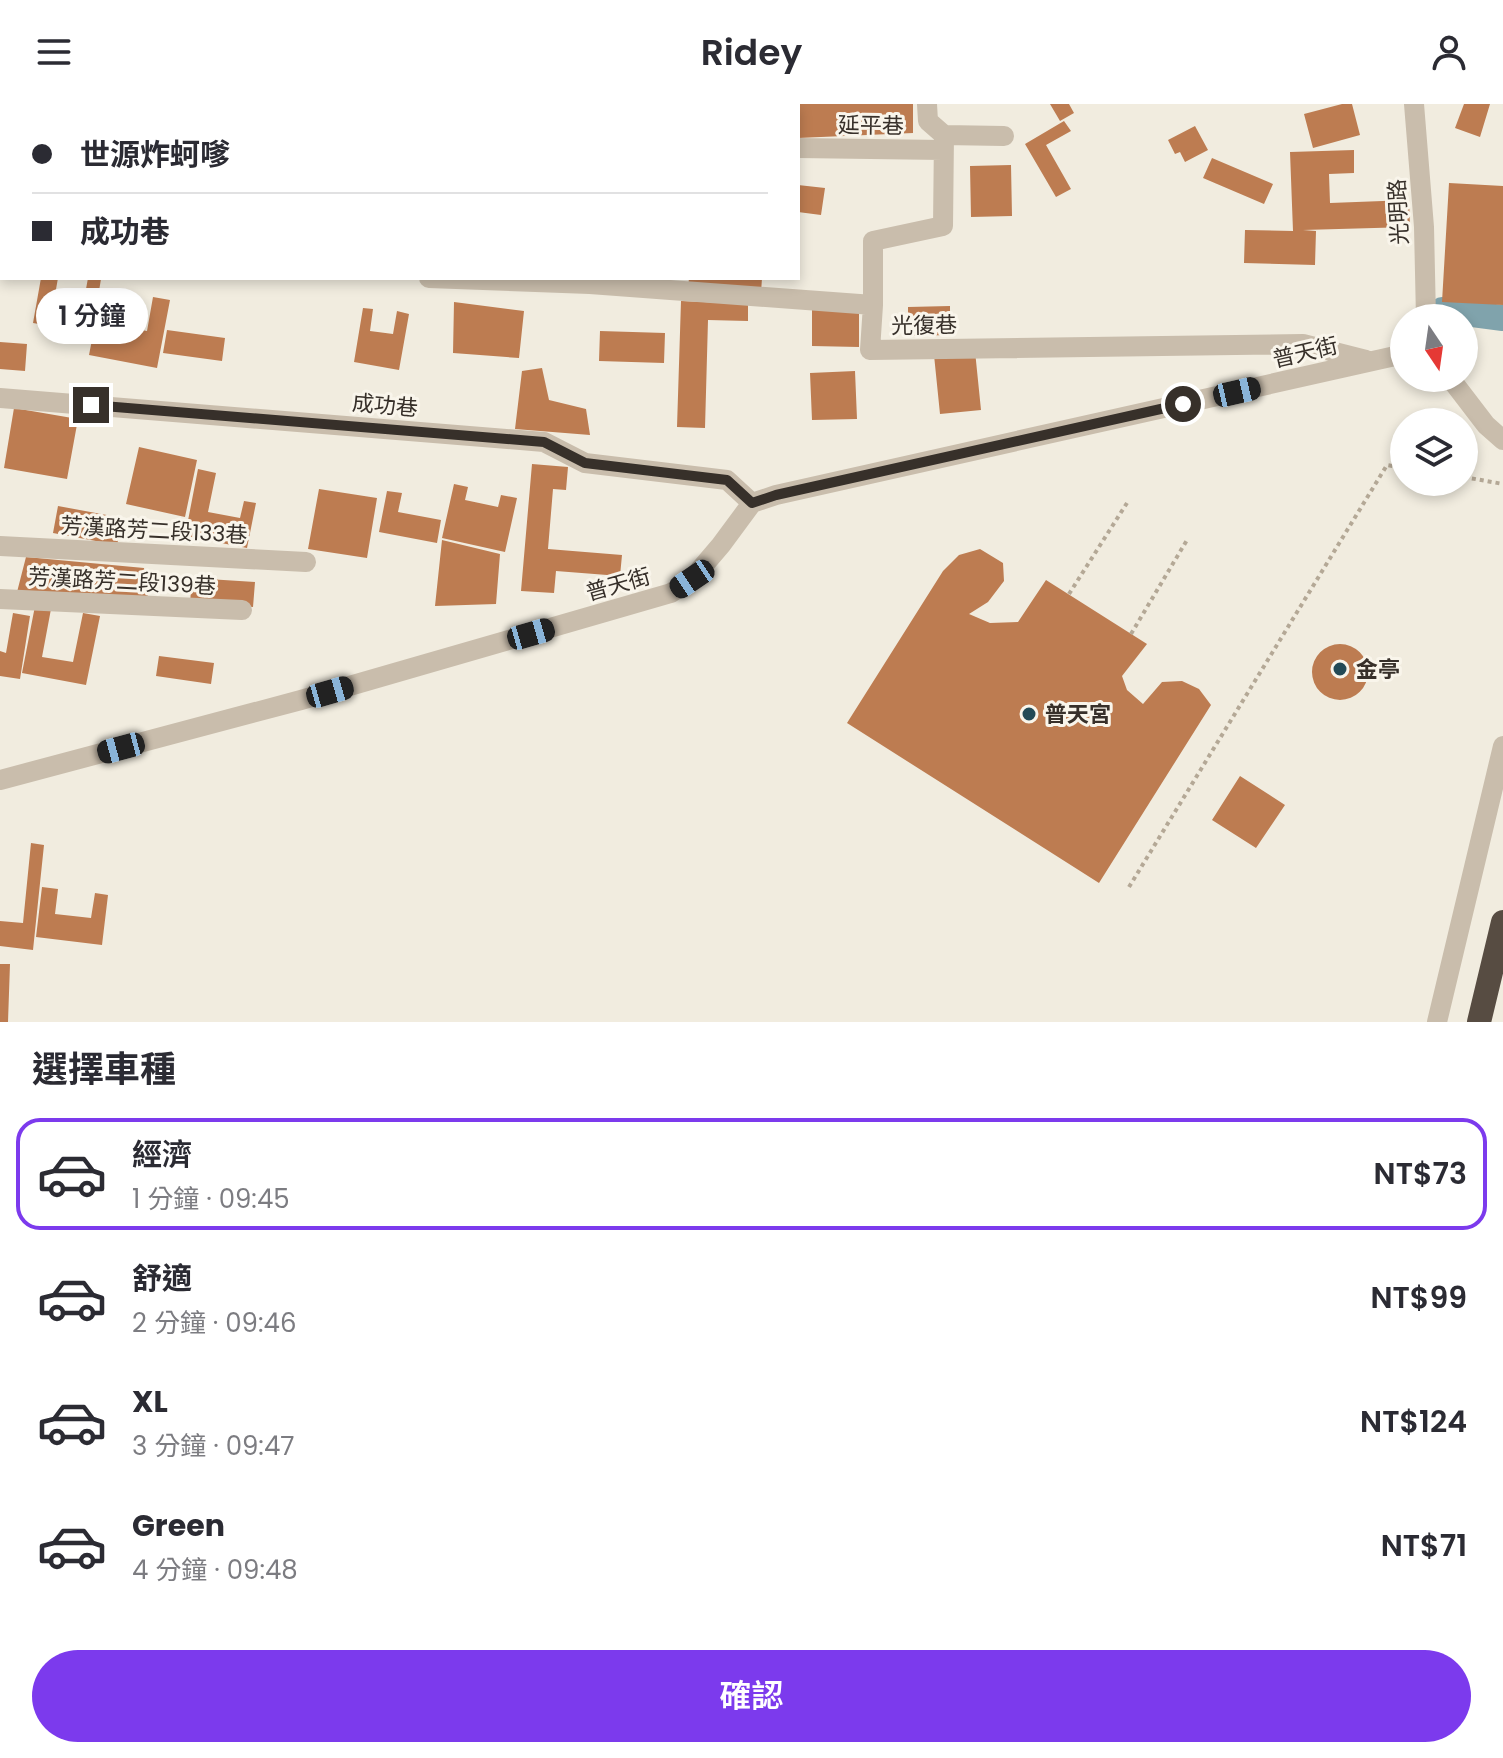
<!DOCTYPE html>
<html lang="zh-TW">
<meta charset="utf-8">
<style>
:root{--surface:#fff;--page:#f2f2f3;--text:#2b2b33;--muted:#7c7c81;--line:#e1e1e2;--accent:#7c3aed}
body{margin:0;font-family:Poppins,"Noto Sans TC",sans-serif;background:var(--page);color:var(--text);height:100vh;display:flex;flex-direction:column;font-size:30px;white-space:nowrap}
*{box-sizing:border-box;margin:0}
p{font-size:26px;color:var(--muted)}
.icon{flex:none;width:44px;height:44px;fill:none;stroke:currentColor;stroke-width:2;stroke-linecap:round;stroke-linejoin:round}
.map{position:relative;height:918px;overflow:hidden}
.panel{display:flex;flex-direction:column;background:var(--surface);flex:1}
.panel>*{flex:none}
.banner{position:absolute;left:0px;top:0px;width:800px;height:176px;box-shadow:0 4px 12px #0003;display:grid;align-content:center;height:176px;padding:0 32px;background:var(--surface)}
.needle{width:52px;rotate:167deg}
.buttons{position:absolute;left:1390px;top:200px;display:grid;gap:16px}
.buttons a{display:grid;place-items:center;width:88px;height:88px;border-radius:50%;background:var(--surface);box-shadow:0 4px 12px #0003;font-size:40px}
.end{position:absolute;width:36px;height:36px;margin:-18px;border:10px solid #37302a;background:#fff;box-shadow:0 0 0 4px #fff}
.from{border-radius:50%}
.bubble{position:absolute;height:56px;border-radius:28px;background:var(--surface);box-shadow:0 4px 12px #0003;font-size:26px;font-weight:600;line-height:56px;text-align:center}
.car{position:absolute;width:24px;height:48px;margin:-24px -12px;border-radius:10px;box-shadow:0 0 6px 2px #0007;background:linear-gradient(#222 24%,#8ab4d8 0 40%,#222 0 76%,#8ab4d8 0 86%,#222 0)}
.banner b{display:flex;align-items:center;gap:28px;height:76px;font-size:30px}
.banner b+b{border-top:2px solid var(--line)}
.banner i{width:20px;height:20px;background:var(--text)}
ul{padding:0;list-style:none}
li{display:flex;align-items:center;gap:24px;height:112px;margin:0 16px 12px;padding:0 16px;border:4px solid transparent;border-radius:24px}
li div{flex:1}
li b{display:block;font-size:30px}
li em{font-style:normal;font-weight:600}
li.on{border-color:var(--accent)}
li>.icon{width:72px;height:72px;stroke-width:1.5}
h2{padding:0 32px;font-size:36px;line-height:96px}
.action{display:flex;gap:16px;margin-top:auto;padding:16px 32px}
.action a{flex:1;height:92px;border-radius:48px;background:var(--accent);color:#fff;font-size:32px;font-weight:600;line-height:92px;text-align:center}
header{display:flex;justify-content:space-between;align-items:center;height:104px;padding:0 32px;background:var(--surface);font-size:36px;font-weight:600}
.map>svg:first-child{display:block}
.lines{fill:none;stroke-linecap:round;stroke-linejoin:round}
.canal{stroke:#80a3ac;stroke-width:26}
.building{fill:#bd7c51}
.path{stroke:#b4a896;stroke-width:4;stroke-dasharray:4 4;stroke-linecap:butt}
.minor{stroke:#c9bdac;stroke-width:20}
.highway{stroke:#574c42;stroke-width:24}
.route{stroke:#37302a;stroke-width:10}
.poi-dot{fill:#234a56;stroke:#f9f5eb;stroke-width:3}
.labels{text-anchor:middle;stroke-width:6;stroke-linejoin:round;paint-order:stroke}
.street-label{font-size:22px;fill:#37302a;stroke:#f9f5eb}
.poi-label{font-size:22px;font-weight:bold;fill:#37302a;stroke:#f9f5eb;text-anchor:start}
</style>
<header><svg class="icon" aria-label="menu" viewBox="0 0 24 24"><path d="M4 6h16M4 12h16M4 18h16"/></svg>Ridey<svg class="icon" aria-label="person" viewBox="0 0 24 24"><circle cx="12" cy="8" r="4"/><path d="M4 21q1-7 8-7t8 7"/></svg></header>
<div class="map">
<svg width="1503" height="918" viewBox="0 0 1503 918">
<rect width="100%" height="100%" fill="#f1ecdf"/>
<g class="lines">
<path class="canal" d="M 1442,206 L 1503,214"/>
</g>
<path class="building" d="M 798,0 L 913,0 L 913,29 L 798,34 Z
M 1050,0 L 1069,0 L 1074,9 L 1060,17 Z
M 1342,0 L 1352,0 L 1360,31 L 1313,44 L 1304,10 Z
M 1464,0 L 1490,0 L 1480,33 L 1455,24 Z
M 1064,17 L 1071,27 L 1046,41 L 1071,85 L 1056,93 L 1025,40 Z
M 1195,22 L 1208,46 L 1185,58 L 1180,48 L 1175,50 L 1168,36 Z
M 1354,46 L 1354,69 L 1329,70 L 1330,99 L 1409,96 L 1410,123 L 1303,126 L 1316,127 L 1315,161 L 1244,159 L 1245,126 L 1293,127 L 1290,48 Z
M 1212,54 L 1273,80 L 1264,100 L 1203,74 Z
M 1011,61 L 1012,112 L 971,113 L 970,62 Z
M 1449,79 L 1503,82 L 1503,201 L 1442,198 Z
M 798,81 L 825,84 L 821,111 L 798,108 Z
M 41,174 L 58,174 L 55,191 L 84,196 L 88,174 L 101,175 L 92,229 L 33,219 Z
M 689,174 L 762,174 L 761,189 L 688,184 Z
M 153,193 L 170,196 L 157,264 L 89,251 L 100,195 L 117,198 L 113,221 L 147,227 Z
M 681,197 L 748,200 L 748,217 L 708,216 L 705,324 L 677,323 Z
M 454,198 L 524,207 L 519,254 L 453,249 Z
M 950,202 L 950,231 L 908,232 L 908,203 Z
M 363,204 L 373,205 L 370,227 L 393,230 L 397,207 L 409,210 L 399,266 L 354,258 Z
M 812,204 L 859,204 L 859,243 L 812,242 Z
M 167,226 L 225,234 L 222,257 L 163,249 Z
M 600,227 L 665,229 L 664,259 L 599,257 Z
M 0,238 L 27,240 L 25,267 L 0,265 Z
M 975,247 L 981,306 L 940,310 L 934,251 Z
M 542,264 L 549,296 L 586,305 L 590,331 L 515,325 L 522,267 Z
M 855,267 L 857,315 L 812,316 L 810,269 Z
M 14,304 L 78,315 L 67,375 L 4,364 Z
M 139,343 L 197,356 L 185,413 L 126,400 Z
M 532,360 L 568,363 L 566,386 L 553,385 L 548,445 L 622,451 L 620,472 L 556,467 L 554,489 L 521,487 Z
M 198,365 L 216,369 L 208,408 L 240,414 L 244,397 L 256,399 L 247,444 L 185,432 Z
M 454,380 L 468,383 L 465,396 L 498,403 L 501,391 L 517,394 L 505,448 L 442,434 Z
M 319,385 L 377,394 L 367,454 L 308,445 Z
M 387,387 L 402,389 L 398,408 L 441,416 L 437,439 L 379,428 Z
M 58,402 L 123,414 L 117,441 L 53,429 Z
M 442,436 L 500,450 L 496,500 L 435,502 Z
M 980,445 L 1003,459 L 1004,477 L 988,498 L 969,510 L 990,519 L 1018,518 L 1046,476 L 1147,540 L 1122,572 L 1127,586 L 1143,600 L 1162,578 L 1182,577 L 1199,585 L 1211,601 L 1099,779 L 847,619 L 943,467 L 959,451 Z
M 26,453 L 144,464 L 148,495 L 16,492 Z
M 192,474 L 255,478 L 253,503 L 190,499 Z
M 35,502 L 51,505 L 42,553 L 73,558 L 83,509 L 100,512 L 86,581 L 22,569 Z
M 13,509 L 30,512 L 20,575 L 0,572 L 0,547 L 6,549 Z
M1312 568a28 28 0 1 1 56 0a28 28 0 1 1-56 0Z
M 159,552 L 214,559 L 211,580 L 156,572 Z
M 1240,672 L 1285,701 L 1256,744 L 1212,716 Z
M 31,739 L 44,741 L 33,846 L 0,842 L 0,817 L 23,819 Z
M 42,783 L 58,785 L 55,810 L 91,814 L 95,789 L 108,791 L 102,841 L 36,833 Z
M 0,860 L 10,860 L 8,918 L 0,918 Z"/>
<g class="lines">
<path class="path" d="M 1464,373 L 1503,380
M 1069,490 L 1127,399
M 1131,530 L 1187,436
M 1129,783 L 1387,361 L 1404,364"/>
<path class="minor" d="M 266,0 L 331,2
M 927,0 L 928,17 L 944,31
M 1414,0 L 1424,123 L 1426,214
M 19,2 L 20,0
M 504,2 L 505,0
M 798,44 L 943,46
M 0,75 L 2,67
M 0,158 L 2,158
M 429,174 L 590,180 L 873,201 L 870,246 L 1303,240 L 1366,256
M 873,201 L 873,137 L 943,122 L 944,31 L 1004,32
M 1450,274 L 1486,321 L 1503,336
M 0,294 L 544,338 L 585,359 L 727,376 L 752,399
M 0,442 L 306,458
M 0,495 L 242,506
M 0,676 L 301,596 L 671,489 L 692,475 L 721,441 L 752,399 L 776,391 L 1404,250
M 1437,918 L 1503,642"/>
<path class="highway" d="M 1479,918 L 1503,818"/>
</g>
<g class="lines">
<path class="route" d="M 91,301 L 544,338 L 585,359 L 727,376 L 752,399 L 776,391 L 1183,300"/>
</g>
<g class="poi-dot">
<circle cx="1340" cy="565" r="8"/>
<circle cx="1029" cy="610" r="8"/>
</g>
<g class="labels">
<g class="street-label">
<text transform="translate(871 21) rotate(1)" y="8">延平巷</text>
<text transform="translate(1398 108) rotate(-93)" y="8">光明路</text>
<text transform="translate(924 221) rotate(-1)" y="8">光復巷</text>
<text transform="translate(1305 248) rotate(-13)" y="8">普天街</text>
<text transform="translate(385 301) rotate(5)" y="8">成功巷</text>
<text transform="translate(154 426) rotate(3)" y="8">芳漢路芳二段133巷</text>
<text transform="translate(122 477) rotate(3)" y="8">芳漢路芳二段139巷</text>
<text transform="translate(618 480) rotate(-16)" y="8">普天街</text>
</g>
<g class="poi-label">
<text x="1356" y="573">金亭</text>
<text x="1045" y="618">普天宮</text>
</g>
</g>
</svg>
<div class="buttons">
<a><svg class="needle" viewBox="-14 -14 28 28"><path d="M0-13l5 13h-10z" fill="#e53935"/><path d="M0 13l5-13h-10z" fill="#7c7c81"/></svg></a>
<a><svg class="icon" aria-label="layers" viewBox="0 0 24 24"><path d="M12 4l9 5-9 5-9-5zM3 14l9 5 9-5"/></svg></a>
</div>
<i class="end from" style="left:1183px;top:300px"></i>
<i class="end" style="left:91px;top:301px"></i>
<div class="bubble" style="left:36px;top:184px;width:112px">1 分鐘</div>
<i class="car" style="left:1237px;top:288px;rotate:77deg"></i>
<i class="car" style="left:692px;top:475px;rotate:236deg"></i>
<i class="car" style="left:531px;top:530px;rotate:74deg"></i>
<i class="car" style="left:330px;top:588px;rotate:74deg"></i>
<i class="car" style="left:121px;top:644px;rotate:255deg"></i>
<div class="banner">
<b><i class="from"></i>世源炸蚵嗲</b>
<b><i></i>成功巷</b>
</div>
</div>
<section class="panel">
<h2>選擇車種</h2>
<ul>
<li class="on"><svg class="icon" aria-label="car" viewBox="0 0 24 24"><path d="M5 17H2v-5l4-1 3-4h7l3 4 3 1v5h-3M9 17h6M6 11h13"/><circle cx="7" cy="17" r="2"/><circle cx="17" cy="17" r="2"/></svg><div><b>經濟</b><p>1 分鐘 · 09:45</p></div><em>NT$73</em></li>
<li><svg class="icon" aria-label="car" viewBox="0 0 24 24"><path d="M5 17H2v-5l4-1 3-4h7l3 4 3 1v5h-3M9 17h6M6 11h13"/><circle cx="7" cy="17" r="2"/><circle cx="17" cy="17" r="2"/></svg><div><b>舒適</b><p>2 分鐘 · 09:46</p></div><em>NT$99</em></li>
<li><svg class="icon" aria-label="car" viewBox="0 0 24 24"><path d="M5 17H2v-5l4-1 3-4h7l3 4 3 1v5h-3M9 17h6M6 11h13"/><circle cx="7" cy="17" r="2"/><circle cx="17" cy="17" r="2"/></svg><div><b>XL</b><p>3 分鐘 · 09:47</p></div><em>NT$124</em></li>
<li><svg class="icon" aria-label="car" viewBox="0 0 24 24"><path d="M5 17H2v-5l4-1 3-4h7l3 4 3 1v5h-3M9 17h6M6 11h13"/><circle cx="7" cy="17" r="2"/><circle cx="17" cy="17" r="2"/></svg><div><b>Green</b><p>4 分鐘 · 09:48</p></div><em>NT$71</em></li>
</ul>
<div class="action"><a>確認</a></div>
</section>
